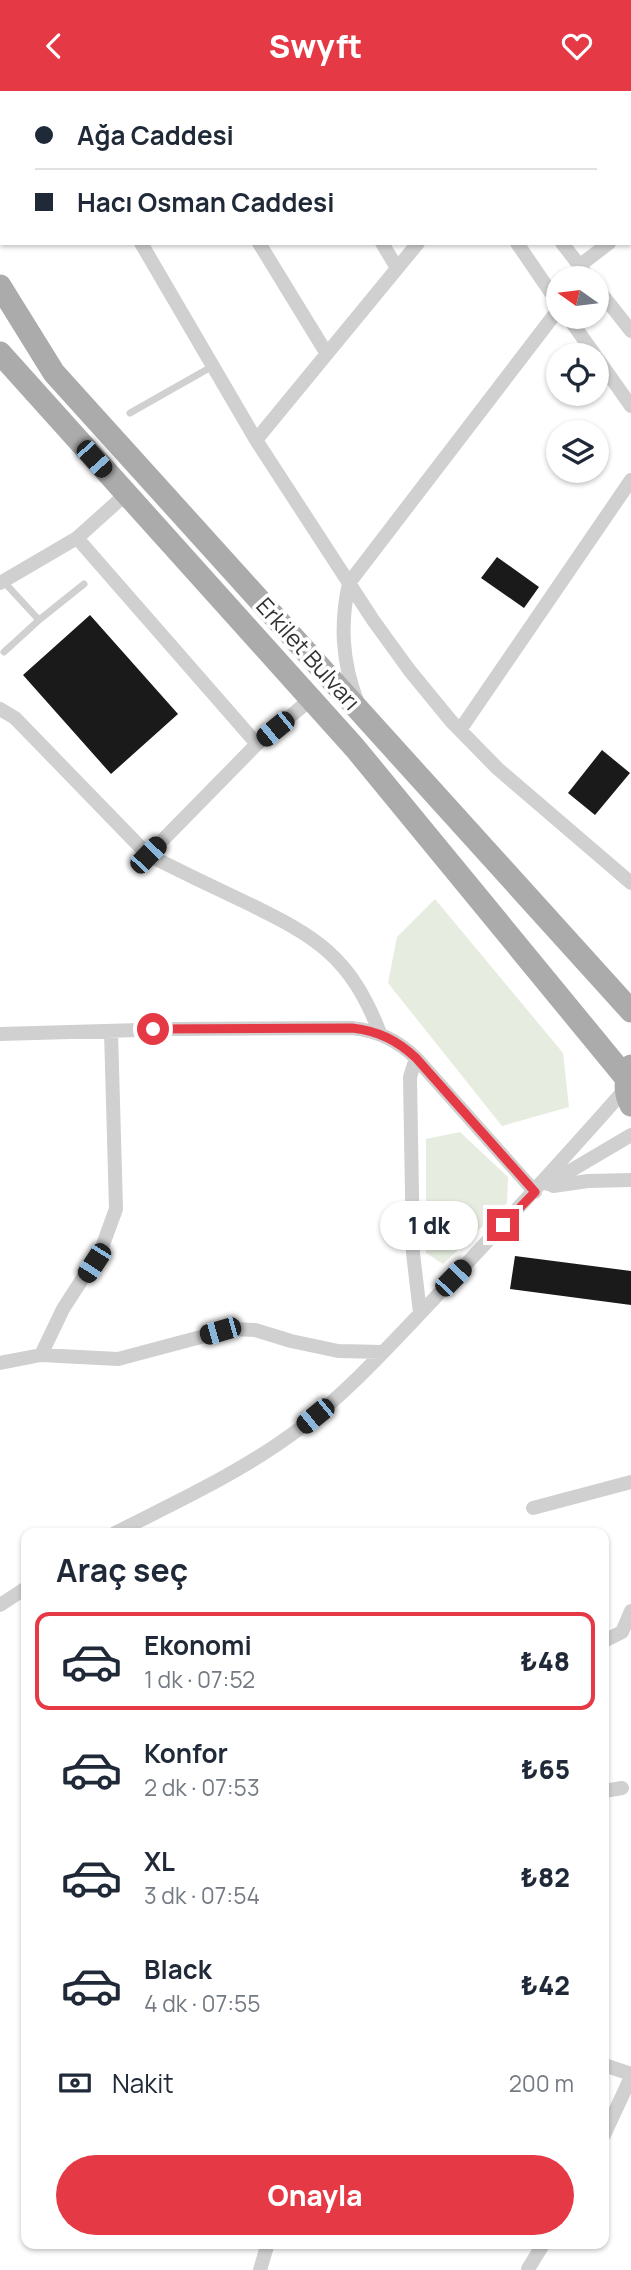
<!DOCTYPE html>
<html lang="tr">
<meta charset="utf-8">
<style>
:root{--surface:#fff;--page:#f6f6f7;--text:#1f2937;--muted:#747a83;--line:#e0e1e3;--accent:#e63946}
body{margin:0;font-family:Manrope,sans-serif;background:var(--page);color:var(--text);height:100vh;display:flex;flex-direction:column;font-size:26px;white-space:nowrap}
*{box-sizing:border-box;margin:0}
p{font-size:23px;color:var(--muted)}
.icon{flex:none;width:38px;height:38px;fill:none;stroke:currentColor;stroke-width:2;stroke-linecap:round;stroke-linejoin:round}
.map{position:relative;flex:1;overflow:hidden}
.side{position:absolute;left:21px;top:1437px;width:588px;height:721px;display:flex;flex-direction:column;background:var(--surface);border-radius:14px;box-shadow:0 2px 5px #0004}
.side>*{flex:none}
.guide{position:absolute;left:0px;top:0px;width:632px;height:154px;box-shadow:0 2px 5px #0004;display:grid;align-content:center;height:154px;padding:0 35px;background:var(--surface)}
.needle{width:46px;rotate:284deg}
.buttons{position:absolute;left:546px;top:175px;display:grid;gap:14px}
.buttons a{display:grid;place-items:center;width:63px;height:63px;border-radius:50%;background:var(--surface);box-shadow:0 2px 5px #0004;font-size:35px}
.end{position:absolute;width:32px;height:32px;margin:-16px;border:9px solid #e63946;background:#fff;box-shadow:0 0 0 4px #fff}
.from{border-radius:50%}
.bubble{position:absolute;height:49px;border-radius:24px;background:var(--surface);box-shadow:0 2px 5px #0004;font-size:23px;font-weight:800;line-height:49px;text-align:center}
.car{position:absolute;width:21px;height:42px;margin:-21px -10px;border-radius:9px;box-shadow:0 0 5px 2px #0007;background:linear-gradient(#222 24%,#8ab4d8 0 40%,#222 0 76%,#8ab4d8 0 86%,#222 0)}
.guide b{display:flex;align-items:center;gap:24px;height:66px;font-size:26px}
.guide b+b{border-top:2px solid var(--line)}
.guide i{width:18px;height:18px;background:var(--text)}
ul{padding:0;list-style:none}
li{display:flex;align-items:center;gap:21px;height:98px;margin:0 14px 10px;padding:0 21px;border:4px solid transparent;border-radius:14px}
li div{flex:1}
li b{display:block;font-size:26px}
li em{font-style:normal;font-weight:800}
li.active{border-color:var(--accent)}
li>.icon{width:63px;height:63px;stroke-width:1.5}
h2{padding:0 35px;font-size:32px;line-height:84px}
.pay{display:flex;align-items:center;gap:18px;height:77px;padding:0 35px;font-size:26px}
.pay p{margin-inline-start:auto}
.cta{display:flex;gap:14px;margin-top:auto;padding:14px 35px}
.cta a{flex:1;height:80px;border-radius:42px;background:var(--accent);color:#fff;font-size:28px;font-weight:800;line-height:80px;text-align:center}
header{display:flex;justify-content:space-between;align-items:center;height:91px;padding:0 35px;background:var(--accent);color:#fff;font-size:32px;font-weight:800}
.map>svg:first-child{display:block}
.green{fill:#e6ecdf}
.building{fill:#1a1a1a}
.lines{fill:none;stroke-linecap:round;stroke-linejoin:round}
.service{stroke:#d0d0d0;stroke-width:7}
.minor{stroke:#d0d0d0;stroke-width:14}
.primary{stroke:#ababab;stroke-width:23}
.route{stroke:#e63946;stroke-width:9}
.labels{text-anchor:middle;stroke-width:7;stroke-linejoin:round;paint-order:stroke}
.street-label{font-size:23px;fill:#333;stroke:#fff}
</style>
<header><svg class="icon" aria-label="back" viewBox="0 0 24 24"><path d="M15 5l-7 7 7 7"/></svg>Swyft<svg class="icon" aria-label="heart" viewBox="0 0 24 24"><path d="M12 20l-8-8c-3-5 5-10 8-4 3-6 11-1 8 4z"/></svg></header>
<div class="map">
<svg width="631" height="2179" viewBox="0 0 631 2179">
<rect width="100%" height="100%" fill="#fff"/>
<path class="green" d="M 435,808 L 563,962 L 569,1016 L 502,1035 L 388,892 L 397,846 Z
M 460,1041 L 508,1086 L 507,1112 L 443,1173 L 426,1162 L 426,1048 Z"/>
<path class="building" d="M 497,466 L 539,496 L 524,517 L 481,487 Z
M 90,524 L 178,623 L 111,683 L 23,584 Z
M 602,659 L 630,682 L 595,724 L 568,702 Z
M 515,1165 L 631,1180 L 631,1214 L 510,1198 Z"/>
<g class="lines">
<path class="service" d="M 130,322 L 213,275
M 4,491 L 39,529
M 4,561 L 39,529 L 84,493"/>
<path class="minor" d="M 47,0 L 47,2
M 166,0 L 167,2
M 289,0 L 290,2
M 422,0 L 423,2
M 484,0 L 485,2
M 76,2 L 78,0
M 0,69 L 2,68
M 630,137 L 631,136
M 141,152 L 256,349 L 373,529 L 410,580 L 451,630 L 497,677 L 631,792
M 259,152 L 327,263
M 382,152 L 397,177
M 517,152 L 558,212
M 562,152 L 589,187
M 579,175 L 609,152
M 597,197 L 631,240
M 568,226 L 595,264
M 597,267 L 631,315
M 256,349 L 418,152
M 77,447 L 257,653
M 0,492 L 77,447 L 126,403
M 357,610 C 342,570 340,533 349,492 L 558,219
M 0,618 L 15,627 L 148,764 L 257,653 L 311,608
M 460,639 L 631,389
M 148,764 C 180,780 213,796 245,811 C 317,846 350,865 380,942
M 0,943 L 175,938 L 352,937 C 378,940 397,949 416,967 L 535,1101
M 416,967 L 410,986 L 413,1162 L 420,1222
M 548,1093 L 631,1044
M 553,1095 L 588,1090 L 631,1089
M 41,1264 L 63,1218 L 101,1159 L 116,1118 L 111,940
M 0,1272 L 41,1264 L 118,1268 L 231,1238 L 255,1239 L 291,1250 L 338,1260 L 383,1261
M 533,1417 L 631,1391
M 115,1442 C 178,1410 242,1381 299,1338 C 349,1300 390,1254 433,1209 C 498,1139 563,1069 626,997
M 0,1514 L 26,1497
M 604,1550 L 622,1541 L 631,1520
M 604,1700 L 622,1697
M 604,1974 L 631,1983
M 604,2044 L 631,1986
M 528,2178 L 544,2152
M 260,2179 L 268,2152"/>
<path class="primary" d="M 0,195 L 54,282 L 631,920
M 0,262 L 355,657 L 626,987
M 631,975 C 625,988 624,1001 631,1014"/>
</g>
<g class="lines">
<path class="route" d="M 153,938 L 352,937 C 378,940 397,949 416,967 L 535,1101 L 503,1134"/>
</g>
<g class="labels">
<g class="street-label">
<text transform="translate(308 563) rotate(48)" y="8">Erkilet Bulvarı</text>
</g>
</g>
</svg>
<div class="buttons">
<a><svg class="needle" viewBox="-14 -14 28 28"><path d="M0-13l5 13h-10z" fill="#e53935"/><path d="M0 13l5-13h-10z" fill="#747a83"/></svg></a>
<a><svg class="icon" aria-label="locate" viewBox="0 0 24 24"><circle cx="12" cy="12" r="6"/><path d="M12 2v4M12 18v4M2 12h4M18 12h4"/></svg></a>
<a><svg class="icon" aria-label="layers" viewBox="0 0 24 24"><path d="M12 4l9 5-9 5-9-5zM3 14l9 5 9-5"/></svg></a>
</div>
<i class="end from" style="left:153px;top:938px"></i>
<i class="end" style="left:503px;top:1134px"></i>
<div class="bubble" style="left:380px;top:1110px;width:98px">1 dk</div>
<i class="car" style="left:94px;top:368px;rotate:138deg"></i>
<i class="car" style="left:275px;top:638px;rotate:231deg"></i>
<i class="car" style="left:148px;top:764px;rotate:44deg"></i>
<i class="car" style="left:94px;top:1172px;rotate:213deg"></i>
<i class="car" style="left:453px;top:1187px;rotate:44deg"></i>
<i class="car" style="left:220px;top:1240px;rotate:254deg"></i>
<i class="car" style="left:315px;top:1325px;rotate:231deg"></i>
<div class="guide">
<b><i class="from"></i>Ağa Caddesi</b>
<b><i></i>Hacı Osman Caddesi</b>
</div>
<section class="side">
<h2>Araç seç</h2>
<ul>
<li class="active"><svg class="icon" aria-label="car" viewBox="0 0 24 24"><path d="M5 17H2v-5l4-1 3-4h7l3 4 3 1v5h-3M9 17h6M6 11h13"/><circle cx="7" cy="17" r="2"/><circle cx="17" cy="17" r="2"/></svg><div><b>Ekonomi</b><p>1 dk · 07:52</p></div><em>₺48</em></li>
<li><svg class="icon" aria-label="car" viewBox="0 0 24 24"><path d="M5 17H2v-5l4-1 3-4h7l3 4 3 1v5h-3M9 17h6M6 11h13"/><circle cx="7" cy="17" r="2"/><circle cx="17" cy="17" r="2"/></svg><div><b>Konfor</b><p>2 dk · 07:53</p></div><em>₺65</em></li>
<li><svg class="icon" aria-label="car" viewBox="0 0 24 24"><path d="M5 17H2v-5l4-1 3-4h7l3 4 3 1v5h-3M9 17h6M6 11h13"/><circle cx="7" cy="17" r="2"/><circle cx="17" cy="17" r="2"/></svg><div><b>XL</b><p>3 dk · 07:54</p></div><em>₺82</em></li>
<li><svg class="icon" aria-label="car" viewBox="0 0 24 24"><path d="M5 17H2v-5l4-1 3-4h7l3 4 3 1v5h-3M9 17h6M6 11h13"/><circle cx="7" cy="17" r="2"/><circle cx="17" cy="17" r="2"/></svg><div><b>Black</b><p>4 dk · 07:55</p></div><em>₺42</em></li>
</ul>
<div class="pay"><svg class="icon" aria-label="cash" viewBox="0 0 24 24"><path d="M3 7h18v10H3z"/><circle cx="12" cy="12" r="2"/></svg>Nakit<p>200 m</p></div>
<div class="cta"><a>Onayla</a></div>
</section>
</div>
